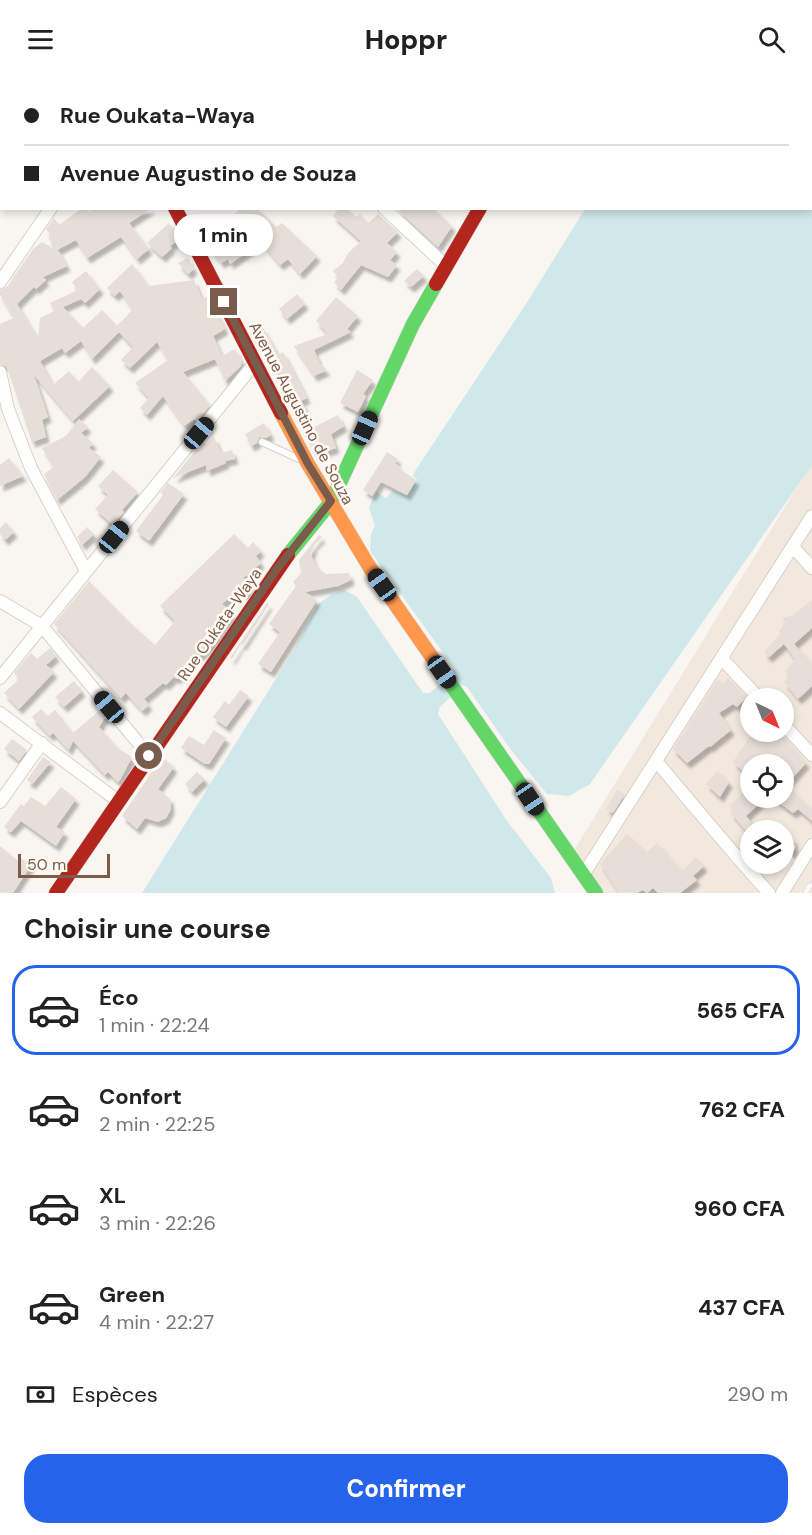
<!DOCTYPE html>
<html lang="fr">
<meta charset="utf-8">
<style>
:root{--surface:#fff;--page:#f6f6f6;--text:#222;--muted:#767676;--line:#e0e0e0;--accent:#2563eb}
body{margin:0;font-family:"DM Sans",sans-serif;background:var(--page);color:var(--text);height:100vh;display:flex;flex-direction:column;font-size:22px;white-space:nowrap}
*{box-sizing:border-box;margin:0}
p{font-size:20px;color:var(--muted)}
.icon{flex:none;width:33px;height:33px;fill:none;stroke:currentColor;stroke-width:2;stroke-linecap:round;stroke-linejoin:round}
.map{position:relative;height:815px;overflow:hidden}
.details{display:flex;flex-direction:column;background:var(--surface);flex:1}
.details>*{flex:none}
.top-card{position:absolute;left:0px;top:0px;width:813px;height:132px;box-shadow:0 3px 9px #0003;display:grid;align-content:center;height:132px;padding:0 24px;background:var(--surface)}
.needle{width:39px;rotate:137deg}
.tools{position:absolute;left:740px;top:610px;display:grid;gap:12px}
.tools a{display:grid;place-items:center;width:54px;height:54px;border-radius:50%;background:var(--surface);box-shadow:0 3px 9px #0003;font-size:30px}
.scale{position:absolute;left:18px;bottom:15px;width:92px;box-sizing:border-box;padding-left:6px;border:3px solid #7a5c4d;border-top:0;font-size:16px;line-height:21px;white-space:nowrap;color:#7a5c4d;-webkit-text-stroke:4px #fffaf3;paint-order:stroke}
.end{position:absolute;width:27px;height:27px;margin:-14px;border:8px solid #7a5c4d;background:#fff;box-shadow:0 0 0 3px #fff}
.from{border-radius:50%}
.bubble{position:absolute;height:42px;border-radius:21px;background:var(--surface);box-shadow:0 3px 9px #0003;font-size:20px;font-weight:800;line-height:42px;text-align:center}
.car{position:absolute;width:18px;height:36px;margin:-18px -9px;border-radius:8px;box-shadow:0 0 4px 2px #0007;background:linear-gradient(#222 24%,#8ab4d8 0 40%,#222 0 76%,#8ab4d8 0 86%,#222 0)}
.top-card b{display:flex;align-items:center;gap:21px;height:57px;font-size:22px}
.top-card b+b{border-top:2px solid var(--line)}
.top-card i{width:15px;height:15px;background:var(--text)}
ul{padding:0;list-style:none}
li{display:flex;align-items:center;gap:18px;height:90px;margin:0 12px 9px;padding:0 12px;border:3px solid transparent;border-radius:24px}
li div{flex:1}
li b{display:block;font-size:22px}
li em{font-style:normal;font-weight:800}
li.selected{border-color:var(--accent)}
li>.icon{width:54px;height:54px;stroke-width:1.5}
h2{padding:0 24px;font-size:27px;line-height:72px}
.pay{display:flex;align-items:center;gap:15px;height:66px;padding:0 24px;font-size:22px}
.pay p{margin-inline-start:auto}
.primary-button{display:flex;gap:12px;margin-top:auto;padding:12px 24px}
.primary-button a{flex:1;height:69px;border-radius:24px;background:var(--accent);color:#fff;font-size:24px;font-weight:800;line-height:69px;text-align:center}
header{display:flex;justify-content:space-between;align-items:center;height:78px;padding:0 24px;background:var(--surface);font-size:27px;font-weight:800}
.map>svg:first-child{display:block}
.residential{fill:#f2e8de;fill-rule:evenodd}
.water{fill:#d0e8ea}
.building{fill:#e6ded7;filter:url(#shadow)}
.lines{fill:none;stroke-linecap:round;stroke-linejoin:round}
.lane-casing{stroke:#d7d1cb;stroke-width:8}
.street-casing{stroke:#d7d1cb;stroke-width:14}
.fast-casing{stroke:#d9d2cb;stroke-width:15}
.slow-casing{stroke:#d9d2cb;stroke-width:15}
.jam-casing{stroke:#d9d2cb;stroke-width:15}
.lane{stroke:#fefefd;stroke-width:6}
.street{stroke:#fefefd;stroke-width:12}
.fast{stroke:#63d668;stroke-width:14}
.slow{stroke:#ff974d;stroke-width:14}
.jam{stroke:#b3261e;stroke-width:14}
.rail-casing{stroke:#e6e3e7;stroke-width:6}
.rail{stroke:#fffaf3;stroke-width:4;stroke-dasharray:11;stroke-linecap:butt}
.route{stroke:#7a5c4d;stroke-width:8}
.labels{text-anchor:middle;stroke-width:5;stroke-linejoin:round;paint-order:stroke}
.street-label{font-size:16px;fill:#7a5c4d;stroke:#fffaf3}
</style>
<header><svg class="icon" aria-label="menu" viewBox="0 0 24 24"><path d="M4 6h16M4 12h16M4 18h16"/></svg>Hoppr<svg class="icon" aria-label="search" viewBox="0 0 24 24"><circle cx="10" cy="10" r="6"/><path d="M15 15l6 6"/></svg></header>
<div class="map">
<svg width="812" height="815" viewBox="0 0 812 815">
<defs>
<filter id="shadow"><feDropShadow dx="3.5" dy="5.5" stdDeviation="1.5" flood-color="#0004"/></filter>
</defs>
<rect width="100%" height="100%" fill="#f9f5f0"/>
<path class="residential" d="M 812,385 L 812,815 L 596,815 L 568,782 ZM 750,621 L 783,621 L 783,654 L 750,654 ZM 750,687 L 783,687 L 783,720 L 750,720 ZM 750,753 L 783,753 L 783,786 L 750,786 Z"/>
<path class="water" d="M 666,0 L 812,0 L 812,387 L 590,706 L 569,718 L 547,716 L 511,672 L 467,609 L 463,607 L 440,629 L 438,636 L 507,743 L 551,800 L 555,815 L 142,815 L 294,572 L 318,526 L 332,516 L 345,512 L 357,519 L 423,615 L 430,615 L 453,594 L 454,590 L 370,473 L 371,456 L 375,448 L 369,429 L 376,414 L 386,420 L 393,412 L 407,418 L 417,401 L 413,398 L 415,393 L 526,226 L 585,131 L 812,130 L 812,2 L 665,1 Z"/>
<path class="building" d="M 82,130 L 87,130 L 89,134 L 95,130 L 152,130 L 129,145 L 149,171 L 137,181 L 121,159 L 87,180 L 76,162 L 57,172 L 48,160 L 52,158 L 46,151 L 54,140 L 59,147 Z
M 241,130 L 257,130 L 276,149 L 282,145 L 317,178 L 300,196 L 288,181 L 280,187 L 261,164 L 230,186 L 228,181 L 221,185 L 204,161 L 209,159 Z
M 339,130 L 347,130 L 356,139 L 360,136 L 368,145 L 378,136 L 398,154 L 387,165 L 397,174 L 390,182 L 397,187 L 388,199 L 361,187 L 341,212 L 334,204 L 339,199 L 333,193 L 343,185 L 348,175 L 361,163 L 333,138 Z
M 401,130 L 433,130 L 452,148 L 438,169 L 399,133 Z
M 169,145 L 179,162 L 170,168 L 172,170 L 162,179 L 147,165 Z
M 42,164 L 59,174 L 67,188 L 43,199 L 46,202 L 36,211 L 34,209 L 17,226 L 38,261 L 40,240 L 63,229 L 83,250 L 102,232 L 117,248 L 133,231 L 120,213 L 115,218 L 107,210 L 132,186 L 149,208 L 194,202 L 202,221 L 208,218 L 225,251 L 213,258 L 222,278 L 235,271 L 242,284 L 240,289 L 225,303 L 215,281 L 183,294 L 210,327 L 197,344 L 194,341 L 184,348 L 163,318 L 147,337 L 140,330 L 149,320 L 135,305 L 168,282 L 157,264 L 130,290 L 121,282 L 133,269 L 119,254 L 92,281 L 81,263 L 65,275 L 62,270 L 40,283 L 53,307 L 69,293 L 78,304 L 92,289 L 110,308 L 73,343 L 34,297 L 48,339 L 42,342 L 46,359 L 32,364 L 8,292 L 6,288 L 0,286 L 0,246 L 14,240 L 0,217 L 0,212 L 7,209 L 33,171 Z
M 188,180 L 194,191 L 188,196 L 178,185 Z
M 417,191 L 424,198 L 411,209 L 404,203 Z
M 86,193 L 100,211 L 85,225 L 81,221 L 54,233 L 50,225 L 78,212 L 72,204 Z
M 297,216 L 305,226 L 287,241 L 279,231 Z
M 336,219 L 358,238 L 347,251 L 351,254 L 314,272 L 320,286 L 327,292 L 314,298 L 294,268 L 328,256 L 316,243 Z
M 263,250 L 278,277 L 283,274 L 307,320 L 301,323 L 306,331 L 297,337 L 278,293 L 276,294 L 253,256 Z
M 357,292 L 373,302 L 363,316 L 366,318 L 358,334 L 340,325 Z
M 338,337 L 344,348 L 331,356 L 336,370 L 317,376 L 303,352 L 310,349 L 312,350 Z
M 79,341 L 88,349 L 81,355 L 93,365 L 89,370 L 101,379 L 85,399 L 57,422 L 44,396 L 54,389 L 42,370 L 66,358 Z
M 264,345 L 271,357 L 266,360 L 259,359 L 257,365 L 251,368 L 245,356 Z
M 214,359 L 221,375 L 232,372 L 235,381 L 225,383 L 226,385 L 207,393 L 206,387 L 173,400 L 203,363 L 206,366 Z
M 387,374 L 398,381 L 395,385 L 400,389 L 399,391 L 416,402 L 407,417 L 381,404 L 372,418 L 363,412 Z
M 9,380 L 23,398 L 0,408 L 0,387 Z
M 113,392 L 138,414 L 122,432 L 124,434 L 113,447 L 95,431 L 108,417 L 98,408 Z
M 168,405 L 184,416 L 149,463 L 136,453 L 163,417 L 161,414 Z
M 6,444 L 14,454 L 5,462 L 0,456 L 0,450 Z
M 87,449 L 94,456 L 82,467 L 77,459 Z
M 234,456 L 248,470 L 253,464 L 261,473 L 256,478 L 261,485 L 243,500 L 251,509 L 245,518 L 238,511 L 222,526 L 233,535 L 211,568 L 199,578 L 197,576 L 177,601 L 174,599 L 166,607 L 163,605 L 144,621 L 149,627 L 142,633 L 126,615 L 121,620 L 54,546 L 89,503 L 126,541 L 155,567 L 175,543 L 160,528 Z
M 319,457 L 322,459 L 314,467 L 311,477 L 315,486 L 322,494 L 327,496 L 349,495 L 351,502 L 338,508 L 305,514 L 317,522 L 271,594 L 258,586 L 280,554 L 269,546 L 296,508 L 293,504 L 301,495 L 299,482 Z
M 812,522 L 812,550 L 794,566 L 812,586 L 812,608 L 798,621 L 784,604 L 789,599 L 785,593 L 795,581 L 784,566 L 769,579 L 764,574 L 780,556 L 779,554 L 785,544 L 782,540 L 793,537 Z
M 267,525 L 269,526 L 243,567 L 241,566 L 232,581 L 230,580 Z
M 50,570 L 56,578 L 46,587 L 54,594 L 19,631 L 4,615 L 19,601 L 14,595 L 31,575 L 37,581 Z
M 728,600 L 747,619 L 737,629 L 733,626 L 719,635 L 731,652 L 710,669 L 709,668 L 687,685 L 673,671 L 716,604 L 719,601 L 723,605 Z
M 74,603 L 82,613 L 64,629 L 55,619 Z
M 240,612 L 249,618 L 226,649 L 213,639 L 225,623 L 229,627 Z
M 41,631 L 48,638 L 55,632 L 73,655 L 100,632 L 106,638 L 99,649 L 119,671 L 132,679 L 120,702 L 118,704 L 108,694 L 105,697 L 73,663 L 69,672 L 53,655 L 50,658 L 32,639 Z
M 214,652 L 226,660 L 209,686 L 205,686 L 181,670 L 189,658 L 204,667 Z
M 753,654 L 779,654 L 806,685 L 786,707 L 812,731 L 812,743 L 798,731 L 793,735 L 773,720 L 783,720 L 783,687 L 750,687 L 750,700 L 733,684 Z
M 12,661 L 27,672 L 19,683 L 4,671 Z
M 43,679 L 51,684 L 32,706 L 27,702 Z
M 162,679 L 174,689 L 158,711 L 170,721 L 171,731 L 166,740 L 158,744 L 145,740 L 137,751 L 122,738 Z
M 718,693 L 729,704 L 720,719 L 706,706 Z
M 197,694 L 205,701 L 192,714 L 185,706 Z
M 750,708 L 750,720 L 765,720 L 746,738 L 758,753 L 746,753 L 731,735 L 733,732 L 729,728 Z
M 61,709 L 76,721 L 56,749 L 65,754 L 56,768 L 21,743 L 11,754 L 4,749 L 21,726 L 24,728 L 31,719 L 45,728 Z
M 617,712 L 625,716 L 613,735 L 606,731 Z
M 783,752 L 795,763 L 793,765 L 796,768 L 792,776 L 783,769 Z
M 627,756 L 647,774 L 657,765 L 682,793 L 696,779 L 704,788 L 693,798 L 697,802 L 680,815 L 658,815 L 653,810 L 647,815 L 643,812 L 637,815 L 619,815 L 600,786 Z
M 0,768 L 18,783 L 19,779 L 31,787 L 13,815 L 0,815 Z"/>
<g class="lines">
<defs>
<path id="lane" d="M 262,364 L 299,381"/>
<path id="street" d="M 320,0 L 322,2
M 473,0 L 475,2
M 441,2 L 442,0
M 566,2 L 567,0
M 0,60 L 2,59
M 384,130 L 446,188
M 0,204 L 51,130
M 0,294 L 8,331 L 31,390 L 86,493
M 793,469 L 812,490
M 0,523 L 42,548 L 149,678
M 722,581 L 760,621
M 0,600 L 255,285
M 0,635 L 118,723
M 783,646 L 812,677
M 656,683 C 693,727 730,772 769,815
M 0,724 L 42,665
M 583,797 L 812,438
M 782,815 L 812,767"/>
<path id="fast" d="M 108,0 L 109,2
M 288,477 L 331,424 L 413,246 L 436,206
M 447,601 L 596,815"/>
<path id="slow" d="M 281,335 L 308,386 L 370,490 L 447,601"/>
<path id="jam" d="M 175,130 L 281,335
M 436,206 L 480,130
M 56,815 L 288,477"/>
</defs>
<use href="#lane" class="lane-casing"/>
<use href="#street" class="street-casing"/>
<use href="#fast" class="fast-casing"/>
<use href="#slow" class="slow-casing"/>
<use href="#jam" class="jam-casing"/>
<use href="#lane" class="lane"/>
<use href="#street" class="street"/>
<use href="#fast" class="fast"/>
<use href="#slow" class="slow"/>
<use href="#jam" class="jam"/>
<defs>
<path id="rail" d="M 805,815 L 812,805"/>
</defs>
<use href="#rail" class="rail-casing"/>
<use href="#rail" class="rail"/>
</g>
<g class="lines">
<path class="route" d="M 149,678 L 277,491 L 331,423 L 308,386 L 224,224"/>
</g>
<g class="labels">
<g class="street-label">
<text transform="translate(302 335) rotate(62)" y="6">Avenue Augustino de Souza</text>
<text transform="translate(219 546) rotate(-55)" y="6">Rue Oukata-Waya</text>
</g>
</g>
</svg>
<div class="tools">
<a><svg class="needle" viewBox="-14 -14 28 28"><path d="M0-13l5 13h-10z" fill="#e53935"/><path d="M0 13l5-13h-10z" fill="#767676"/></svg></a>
<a><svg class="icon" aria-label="locate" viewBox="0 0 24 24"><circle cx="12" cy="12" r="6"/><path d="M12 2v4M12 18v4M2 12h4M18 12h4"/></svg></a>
<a><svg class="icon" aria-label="layers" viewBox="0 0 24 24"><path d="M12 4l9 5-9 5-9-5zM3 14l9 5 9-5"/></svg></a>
</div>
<div class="scale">50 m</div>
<i class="end from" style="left:149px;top:678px"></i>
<i class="end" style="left:224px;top:224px"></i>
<div class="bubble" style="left:174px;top:136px;width:99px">1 min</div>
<i class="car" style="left:365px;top:350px;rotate:24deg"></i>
<i class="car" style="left:199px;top:355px;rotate:40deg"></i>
<i class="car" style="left:114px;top:459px;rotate:39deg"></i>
<i class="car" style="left:382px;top:507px;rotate:325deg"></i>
<i class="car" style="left:442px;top:594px;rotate:145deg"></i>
<i class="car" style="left:109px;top:629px;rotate:320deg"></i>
<i class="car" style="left:530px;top:721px;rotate:146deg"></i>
<div class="top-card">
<b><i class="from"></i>Rue Oukata-Waya</b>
<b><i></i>Avenue Augustino de Souza</b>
</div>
</div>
<section class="details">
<h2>Choisir une course</h2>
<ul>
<li class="selected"><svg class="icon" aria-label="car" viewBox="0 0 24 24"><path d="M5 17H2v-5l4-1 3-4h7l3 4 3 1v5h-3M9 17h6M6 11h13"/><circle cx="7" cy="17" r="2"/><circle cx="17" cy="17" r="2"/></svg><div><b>Éco</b><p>1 min · 22:24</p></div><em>565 CFA</em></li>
<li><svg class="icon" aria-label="car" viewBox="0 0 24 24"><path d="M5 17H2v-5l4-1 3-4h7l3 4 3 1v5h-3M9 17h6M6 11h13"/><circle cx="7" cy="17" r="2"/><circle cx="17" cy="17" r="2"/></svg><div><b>Confort</b><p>2 min · 22:25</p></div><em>762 CFA</em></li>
<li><svg class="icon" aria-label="car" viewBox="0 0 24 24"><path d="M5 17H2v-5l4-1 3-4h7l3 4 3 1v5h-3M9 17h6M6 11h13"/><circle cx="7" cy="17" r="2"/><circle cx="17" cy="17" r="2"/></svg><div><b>XL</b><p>3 min · 22:26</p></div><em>960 CFA</em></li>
<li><svg class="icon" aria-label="car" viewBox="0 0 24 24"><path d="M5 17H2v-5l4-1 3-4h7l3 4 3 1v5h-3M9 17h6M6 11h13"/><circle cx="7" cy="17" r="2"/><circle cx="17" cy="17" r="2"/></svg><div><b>Green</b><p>4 min · 22:27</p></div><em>437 CFA</em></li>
</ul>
<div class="pay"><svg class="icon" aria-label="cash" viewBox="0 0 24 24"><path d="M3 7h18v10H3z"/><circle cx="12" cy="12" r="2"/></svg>Espèces<p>290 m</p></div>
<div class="primary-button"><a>Confirmer</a></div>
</section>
